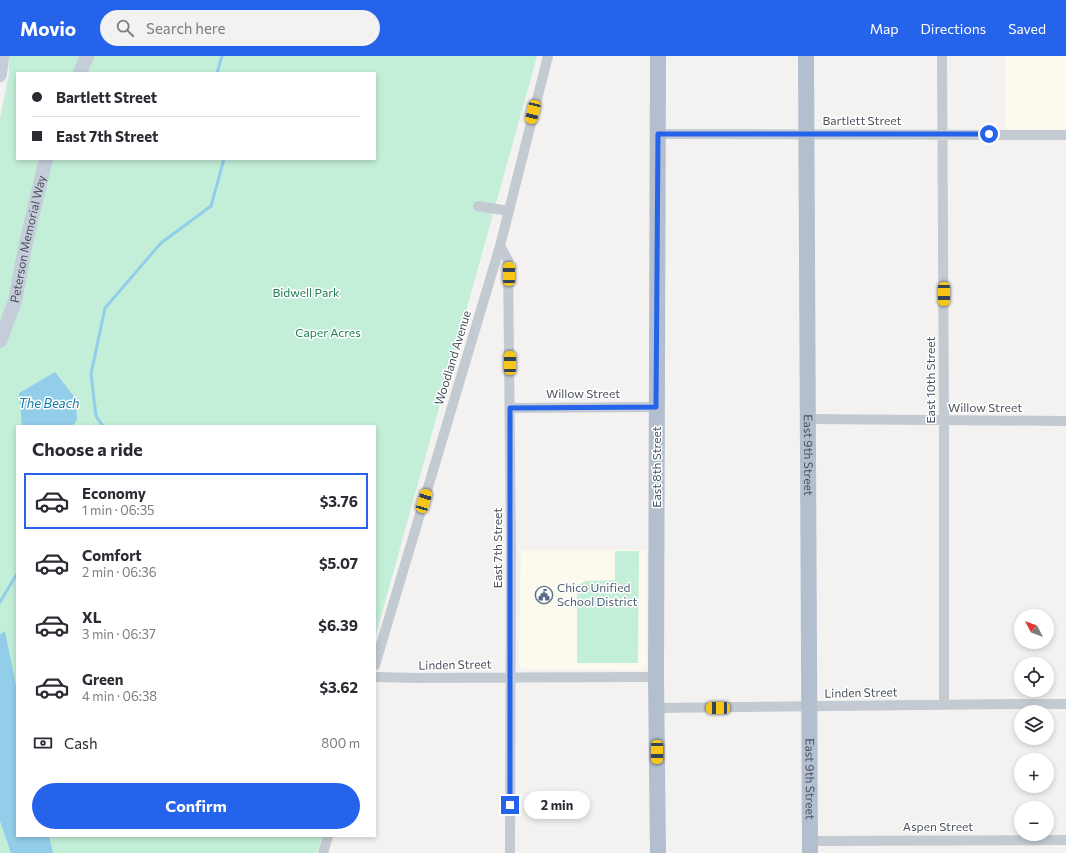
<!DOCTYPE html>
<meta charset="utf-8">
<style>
:root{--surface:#fff;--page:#f2f2f3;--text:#2b2b33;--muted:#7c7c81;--line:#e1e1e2;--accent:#2563eb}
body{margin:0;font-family:Commissioner,sans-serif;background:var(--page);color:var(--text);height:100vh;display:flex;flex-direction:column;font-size:15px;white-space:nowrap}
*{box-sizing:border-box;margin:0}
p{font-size:13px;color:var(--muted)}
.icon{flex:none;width:22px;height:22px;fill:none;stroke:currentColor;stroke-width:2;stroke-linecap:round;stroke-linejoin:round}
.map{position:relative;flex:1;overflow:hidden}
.sheet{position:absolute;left:16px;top:369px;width:360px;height:412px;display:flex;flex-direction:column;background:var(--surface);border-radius:0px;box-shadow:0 2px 6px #0003}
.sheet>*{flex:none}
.banner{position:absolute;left:16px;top:16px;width:360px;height:88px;border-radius:0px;box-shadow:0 2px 6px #0003;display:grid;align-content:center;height:88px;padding:0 16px;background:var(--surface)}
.needle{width:26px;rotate:311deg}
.tools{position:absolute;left:1014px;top:553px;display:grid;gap:8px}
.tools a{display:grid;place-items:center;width:40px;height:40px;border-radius:50%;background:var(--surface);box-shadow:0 2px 6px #0003;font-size:20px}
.end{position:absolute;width:18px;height:18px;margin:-9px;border:5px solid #2563eb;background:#fff;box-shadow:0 0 0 2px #fff}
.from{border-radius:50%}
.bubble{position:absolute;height:28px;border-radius:14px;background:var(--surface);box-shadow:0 2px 6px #0003;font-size:13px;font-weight:700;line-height:28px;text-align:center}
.car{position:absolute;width:12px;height:24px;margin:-12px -6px;border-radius:5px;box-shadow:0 0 3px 1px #0007;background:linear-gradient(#f5c518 24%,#345 0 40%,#f5c518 0 76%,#345 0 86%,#f5c518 0)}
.banner b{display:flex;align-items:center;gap:14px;height:38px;font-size:15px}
.banner b+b{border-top:1px solid var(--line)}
.banner i{width:10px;height:10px;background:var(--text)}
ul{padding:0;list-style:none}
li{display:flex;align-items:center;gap:12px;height:56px;margin:0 8px 6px;padding:0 8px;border:2px solid transparent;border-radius:0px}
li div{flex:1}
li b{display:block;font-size:15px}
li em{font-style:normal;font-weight:700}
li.selected{border-color:var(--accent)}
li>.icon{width:36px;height:36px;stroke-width:1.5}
h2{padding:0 16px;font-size:18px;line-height:48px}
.pay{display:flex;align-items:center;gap:10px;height:44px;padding:0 16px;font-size:15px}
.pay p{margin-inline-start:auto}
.cta{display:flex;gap:8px;margin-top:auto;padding:8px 16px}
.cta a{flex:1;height:46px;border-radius:24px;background:var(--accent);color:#fff;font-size:16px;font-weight:700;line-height:46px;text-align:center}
header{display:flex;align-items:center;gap:24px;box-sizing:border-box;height:56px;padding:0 20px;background:var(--accent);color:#fff}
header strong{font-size:19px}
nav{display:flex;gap:22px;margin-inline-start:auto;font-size:14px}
.search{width:280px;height:36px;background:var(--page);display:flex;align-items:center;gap:10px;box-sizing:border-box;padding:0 14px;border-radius:22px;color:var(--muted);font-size:15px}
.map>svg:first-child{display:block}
.commercial{fill:#fcf9ed}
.green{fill:#c3eed8;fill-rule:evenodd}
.water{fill:#92cee9}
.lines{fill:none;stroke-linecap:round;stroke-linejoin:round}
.stream{stroke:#92cee9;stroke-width:3}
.street{stroke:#c3cad2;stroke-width:10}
.secondary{stroke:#c5cdd9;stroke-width:14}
.primary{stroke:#b3bece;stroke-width:16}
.route{stroke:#2563eb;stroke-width:5}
.labels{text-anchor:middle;stroke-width:3;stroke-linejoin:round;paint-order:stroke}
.street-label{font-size:12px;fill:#4a525e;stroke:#fff}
.park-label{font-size:12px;fill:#1c7e57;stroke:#fff}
.service-label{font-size:12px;fill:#4e5e75;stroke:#fff;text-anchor:start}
.water-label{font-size:13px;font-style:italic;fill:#1379a8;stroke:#fff}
</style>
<header>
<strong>Movio</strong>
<div class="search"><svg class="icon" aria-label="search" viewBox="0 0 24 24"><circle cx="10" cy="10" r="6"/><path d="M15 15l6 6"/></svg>Search here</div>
<nav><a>Map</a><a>Directions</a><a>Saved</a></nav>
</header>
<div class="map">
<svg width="1066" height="797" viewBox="0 0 1066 797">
<rect width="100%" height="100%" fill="#f4f2f1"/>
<path class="commercial" d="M 1006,0 L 1066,0 L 1066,74 L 1005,73 Z
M 521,494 L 646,494 L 647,607 L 645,611 L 641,614 L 523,613 L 520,611 L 519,608 Z"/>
<path class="green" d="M 8,0 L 537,0 L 375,582 L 375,370 L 17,370 L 17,780 L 322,780 L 317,797 L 0,797 L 0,62 L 9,17 ZM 17,17 L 375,17 L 375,103 L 17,103 Z
M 615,495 L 639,495 L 638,607 L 577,607 L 577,528 L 580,528 L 586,525 L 615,524 Z"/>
<path class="water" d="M 55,316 L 76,343 L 77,364 L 72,370 L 22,370 L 19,337 Z
M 5,575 L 17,635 L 17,780 L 49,780 L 53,797 L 11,797 L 0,765 L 0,578 Z"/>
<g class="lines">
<path class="stream" d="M 217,17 L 222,0
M 103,370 L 96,360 L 91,318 L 105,252 L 161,187 L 211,150 L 224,103
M 0,546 L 17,518"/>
<path class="street" d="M 942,0 L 944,365 L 944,648
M 658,78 L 1066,79
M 478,150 L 509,155
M 500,190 L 508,204 L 511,491 L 510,797
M 510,352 L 656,351
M 809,363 L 1066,365
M 375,609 L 500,190 L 548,0
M 375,621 L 417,622 L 656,621
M 657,652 L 1009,648 L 1066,648
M 810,785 L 1066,784
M 323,797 L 328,780"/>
<g class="secondary">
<path d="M 80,17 L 87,0"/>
<path d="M 0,19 L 2,0"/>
<path id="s1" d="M 0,285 L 15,245 L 26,187 L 46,103"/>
</g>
<g class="primary">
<path d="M 658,0 L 656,621 L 658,797"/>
<path id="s2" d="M 806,0 L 810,797"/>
</g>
</g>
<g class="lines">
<path class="route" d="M 510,749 L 510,352 L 656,351 L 658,78 L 989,78"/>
</g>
<defs>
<symbol id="civic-ring" viewBox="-11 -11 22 22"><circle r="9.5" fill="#fff" stroke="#5c6f8a" stroke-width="1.5"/><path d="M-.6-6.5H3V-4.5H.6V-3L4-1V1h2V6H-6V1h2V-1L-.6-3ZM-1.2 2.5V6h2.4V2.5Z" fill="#5c6f8a"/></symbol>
</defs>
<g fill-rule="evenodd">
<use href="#civic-ring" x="534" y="529" width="20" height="20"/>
</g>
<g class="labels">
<g class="street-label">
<text x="862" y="69">Bartlett Street</text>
<text dy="4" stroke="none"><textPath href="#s1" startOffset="106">Peterson Memorial Way</textPath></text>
<text transform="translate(453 302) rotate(-73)" y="4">Woodland Avenue</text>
<text transform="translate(931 324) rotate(-90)" y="4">East 10th Street</text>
<text x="583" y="342">Willow Street</text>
<text x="985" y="356">Willow Street</text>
<text dy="4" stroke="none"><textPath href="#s2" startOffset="399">East 9th Street</textPath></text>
<text transform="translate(657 411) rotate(-90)" y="4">East 8th Street</text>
<text transform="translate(498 492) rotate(-90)" y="4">East 7th Street</text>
<text transform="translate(455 609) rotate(-1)" y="4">Linden Street</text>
<text transform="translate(861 637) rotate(-1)" y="4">Linden Street</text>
<text dy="4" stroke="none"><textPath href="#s2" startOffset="723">East 9th Street</textPath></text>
<text x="938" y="775">Aspen Street</text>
</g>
<g class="park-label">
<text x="306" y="241">Bidwell Park</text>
<text x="328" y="281">Caper Acres</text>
</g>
<g class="service-label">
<text x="557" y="536">Chico Unified<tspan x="557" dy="14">School District</tspan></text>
</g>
<g class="water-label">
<text x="49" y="352">The Beach</text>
</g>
</g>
</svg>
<div class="tools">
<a><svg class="needle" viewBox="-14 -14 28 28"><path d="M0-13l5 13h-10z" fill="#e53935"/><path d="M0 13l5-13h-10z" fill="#7c7c81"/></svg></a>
<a><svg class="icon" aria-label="locate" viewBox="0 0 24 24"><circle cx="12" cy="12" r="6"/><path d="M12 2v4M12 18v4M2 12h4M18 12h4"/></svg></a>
<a><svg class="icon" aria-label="layers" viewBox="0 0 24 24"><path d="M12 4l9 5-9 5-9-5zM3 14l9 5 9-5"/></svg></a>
<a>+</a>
<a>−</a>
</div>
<i class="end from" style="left:989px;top:78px"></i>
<i class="end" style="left:510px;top:749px"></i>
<div class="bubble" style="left:524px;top:735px;width:66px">2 min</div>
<i class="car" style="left:533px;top:56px;rotate:194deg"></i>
<i class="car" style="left:509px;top:218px;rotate:0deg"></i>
<i class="car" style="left:944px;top:238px;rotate:180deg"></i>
<i class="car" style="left:510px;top:307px;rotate:0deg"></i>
<i class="car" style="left:424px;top:445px;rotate:17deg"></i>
<i class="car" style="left:718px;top:652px;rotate:270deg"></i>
<i class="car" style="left:657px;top:696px;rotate:180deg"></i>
<div class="banner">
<b><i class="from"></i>Bartlett Street</b>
<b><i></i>East 7th Street</b>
</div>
<section class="sheet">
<h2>Choose a ride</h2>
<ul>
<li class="selected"><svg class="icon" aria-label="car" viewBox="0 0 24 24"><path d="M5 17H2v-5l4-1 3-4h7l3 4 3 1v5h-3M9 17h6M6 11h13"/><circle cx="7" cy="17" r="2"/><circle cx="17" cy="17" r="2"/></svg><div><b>Economy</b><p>1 min · 06:35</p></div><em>$3.76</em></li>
<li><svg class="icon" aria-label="car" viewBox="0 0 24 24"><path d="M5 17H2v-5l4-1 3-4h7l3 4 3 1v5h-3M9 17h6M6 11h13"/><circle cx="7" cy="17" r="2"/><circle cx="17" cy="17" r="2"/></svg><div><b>Comfort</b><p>2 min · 06:36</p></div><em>$5.07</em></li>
<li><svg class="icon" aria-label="car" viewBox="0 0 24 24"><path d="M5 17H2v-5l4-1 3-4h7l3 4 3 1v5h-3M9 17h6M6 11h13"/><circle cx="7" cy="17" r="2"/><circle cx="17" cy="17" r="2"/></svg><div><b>XL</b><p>3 min · 06:37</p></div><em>$6.39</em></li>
<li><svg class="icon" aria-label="car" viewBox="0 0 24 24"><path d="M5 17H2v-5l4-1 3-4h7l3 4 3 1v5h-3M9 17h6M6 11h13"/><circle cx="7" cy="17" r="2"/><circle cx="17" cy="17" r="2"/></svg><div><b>Green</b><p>4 min · 06:38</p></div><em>$3.62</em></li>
</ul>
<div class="pay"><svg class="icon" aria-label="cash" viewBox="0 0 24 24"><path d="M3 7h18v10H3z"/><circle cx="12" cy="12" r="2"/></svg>Cash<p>800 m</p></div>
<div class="cta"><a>Confirm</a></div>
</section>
</div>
